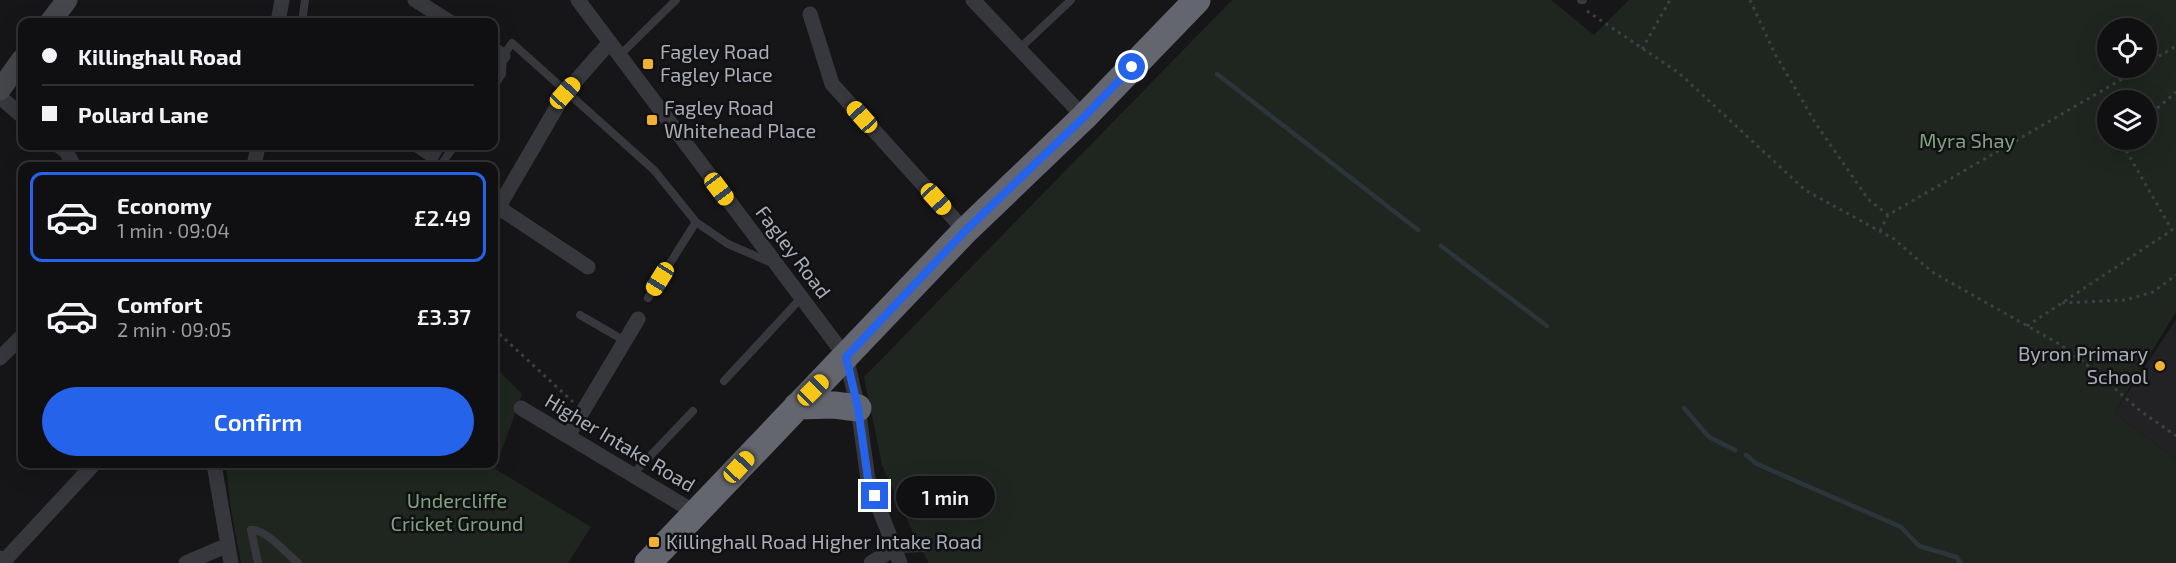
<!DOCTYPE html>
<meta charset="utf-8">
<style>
:root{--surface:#101012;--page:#19191b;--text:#f1f3f6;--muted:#9c9d9f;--line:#303032;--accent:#2563eb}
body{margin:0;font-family:"Exo 2",sans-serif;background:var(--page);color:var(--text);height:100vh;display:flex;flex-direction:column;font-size:22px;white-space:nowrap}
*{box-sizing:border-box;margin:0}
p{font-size:20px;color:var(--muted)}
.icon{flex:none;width:33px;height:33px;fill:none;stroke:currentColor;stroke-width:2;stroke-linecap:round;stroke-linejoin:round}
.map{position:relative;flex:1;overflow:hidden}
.panel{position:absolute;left:18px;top:162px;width:480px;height:306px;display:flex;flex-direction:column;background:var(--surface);border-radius:12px;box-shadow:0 6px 24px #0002,0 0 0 2px var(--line)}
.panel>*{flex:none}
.top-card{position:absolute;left:18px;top:18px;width:480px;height:132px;border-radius:12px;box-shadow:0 6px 24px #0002,0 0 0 2px var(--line);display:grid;align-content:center;height:132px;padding:0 24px;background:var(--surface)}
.controls{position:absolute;left:2097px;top:18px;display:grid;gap:12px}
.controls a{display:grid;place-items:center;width:60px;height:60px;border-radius:50%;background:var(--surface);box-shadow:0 6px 24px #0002,0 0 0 2px var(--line);font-size:30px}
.end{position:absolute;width:27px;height:27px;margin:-14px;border:8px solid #2563eb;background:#fff;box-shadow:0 0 0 3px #fff}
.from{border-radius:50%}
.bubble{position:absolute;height:42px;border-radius:21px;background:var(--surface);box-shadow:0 6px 24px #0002,0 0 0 2px var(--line);font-size:20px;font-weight:600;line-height:42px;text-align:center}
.car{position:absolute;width:18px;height:36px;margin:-18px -9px;border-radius:8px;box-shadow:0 0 4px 2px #0007;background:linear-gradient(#f5c518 24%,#345 0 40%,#f5c518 0 76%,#345 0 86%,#f5c518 0)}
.top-card b{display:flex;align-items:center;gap:21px;height:57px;font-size:22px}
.top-card b+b{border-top:2px solid var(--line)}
.top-card i{width:15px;height:15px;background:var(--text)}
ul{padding:10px 0 0;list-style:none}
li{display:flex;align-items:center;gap:18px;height:90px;margin:0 12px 9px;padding:0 12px;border:3px solid transparent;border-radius:12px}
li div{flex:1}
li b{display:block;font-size:22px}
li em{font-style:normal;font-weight:600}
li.selected{border-color:var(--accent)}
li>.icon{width:54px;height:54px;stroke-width:1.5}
.primary-button{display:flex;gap:12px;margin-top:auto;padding:12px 24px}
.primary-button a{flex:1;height:69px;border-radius:36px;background:var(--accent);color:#fff;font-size:24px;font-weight:600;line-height:69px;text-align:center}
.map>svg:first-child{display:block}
.built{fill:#222225}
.green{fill:#1e261f;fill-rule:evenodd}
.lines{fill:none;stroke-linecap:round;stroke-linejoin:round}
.stream{stroke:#2c353c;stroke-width:4.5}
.path{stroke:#3d3f44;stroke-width:3;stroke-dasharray:3 4.5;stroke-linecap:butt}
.lane{stroke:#37383d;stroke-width:8}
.street{stroke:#37383d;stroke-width:15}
.secondary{stroke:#45474d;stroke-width:21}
.highway{stroke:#63666e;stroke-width:27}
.route{stroke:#2563eb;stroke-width:8}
.poi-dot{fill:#f2b134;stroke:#111113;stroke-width:2}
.labels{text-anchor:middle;stroke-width:5;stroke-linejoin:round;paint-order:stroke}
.poi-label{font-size:20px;fill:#a8adb8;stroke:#111113;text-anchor:start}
.park-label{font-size:20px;fill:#7fa381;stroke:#111113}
.street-label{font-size:20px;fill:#a8adb8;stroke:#111113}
</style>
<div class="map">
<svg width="2176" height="563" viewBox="0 0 2176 563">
<rect width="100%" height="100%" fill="#161618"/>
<path class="built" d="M 2176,320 L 2176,460 L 2114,413 Z"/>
<path class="green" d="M 1232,0 L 1551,0 L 1594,35 L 1629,0 L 2176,0 L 2176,312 L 2114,413 L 2176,460 L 2176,563 L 929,563 L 914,535 L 882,465 L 864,377 ZM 2108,28 L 2146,28 L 2146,68 L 2108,68 ZM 2108,100 L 2146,100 L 2146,140 L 2108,140 Z
M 494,366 L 522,394 L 495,469 L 591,527 L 568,563 L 241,563 L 230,504 L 226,464 L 494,464 Z"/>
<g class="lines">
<path class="stream" d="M 1217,74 L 1418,230
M 1441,246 L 1547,326
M 1684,408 L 1709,437 L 1735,450
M 1746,455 L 1757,464 L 1901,527 L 1919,546 L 1956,557 L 1961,563"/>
<path class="path" d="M 1750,0 L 1775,54 L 1816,124 L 1868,199 L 1888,215 L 2141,68
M 1587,11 L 1679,73 L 1805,190 L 1894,239 L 1932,272 L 2061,345 L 2095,371 L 2138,409 L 2176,436
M 1642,49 L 1670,0
M 2146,64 L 2176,46
M 2146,118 L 2176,92
M 1880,231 L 1888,215
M 2062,303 L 2125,300 L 2153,292 L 2176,275
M 2027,326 L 2172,230 L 2120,140
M 494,329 L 573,402"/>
<path class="lane" d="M 1581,0 L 1583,0
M 302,22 L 305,0
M 1019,49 L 1071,0
M 620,55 L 676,0
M 494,86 L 502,74 L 503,56 L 512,43 L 654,170 L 696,222 L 728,244 L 772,263
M 443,162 L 454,146
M 648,298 L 696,222
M 580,315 L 625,341
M 724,381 L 801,298
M 632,475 L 693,411
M 894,549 L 926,548
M 258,563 L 251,530 C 265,528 287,554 298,563"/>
<path class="street" d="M 415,0 L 450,22
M 578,0 L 846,357 L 858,408 L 868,479 L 900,563
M 973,0 L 1084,117
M 810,14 L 832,84 L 965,231
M 278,22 L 282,0
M 494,50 L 503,56
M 0,97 L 22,116
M 59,146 L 66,151 L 74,166
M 419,146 L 432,155 L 436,148
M 254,166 L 258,146
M 498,207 L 588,267
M 494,215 L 565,93 L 610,42
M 0,358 L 22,336
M 521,408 L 696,513
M 568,436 L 638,319
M 214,464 L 231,563
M 0,558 L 5,560 L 94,464
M 186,563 L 228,545
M 871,563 L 894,549"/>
<path class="secondary" d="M 50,22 L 67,0
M 0,90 L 22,59"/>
<path class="highway" d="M 797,406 L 834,405 L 858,408
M 648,563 L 965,231 L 1084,117 L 1197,0"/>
</g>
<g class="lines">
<path class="route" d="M 875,496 L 868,479 L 858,408 L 846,357 L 965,231 L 1084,117 L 1132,67"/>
</g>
<g class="poi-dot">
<rect x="642" y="58" width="12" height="12" rx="3"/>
<rect x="646" y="114" width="12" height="12" rx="3"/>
<circle cx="2160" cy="366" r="6"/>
<rect x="648" y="536" width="12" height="12" rx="3"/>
</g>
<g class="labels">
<g class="poi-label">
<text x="660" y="59">Fagley Road<tspan x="660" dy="23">Fagley Place</tspan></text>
<text x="664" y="115">Fagley Road<tspan x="664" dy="23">Whitehead Place</tspan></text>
<text x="2148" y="361" text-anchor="end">Byron Primary<tspan x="2148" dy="23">School</tspan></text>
<text x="666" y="549">Killinghall Road Higher Intake Road</text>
</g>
<g class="park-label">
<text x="1967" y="148">Myra Shay</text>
<text x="457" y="508">Undercliffe<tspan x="457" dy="23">Cricket Ground</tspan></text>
</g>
<g class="street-label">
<text transform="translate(793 252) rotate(53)" y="7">Fagley Road</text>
<text transform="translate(620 443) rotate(31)" y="7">Higher Intake Road</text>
</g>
</g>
</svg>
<div class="controls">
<a><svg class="icon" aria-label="locate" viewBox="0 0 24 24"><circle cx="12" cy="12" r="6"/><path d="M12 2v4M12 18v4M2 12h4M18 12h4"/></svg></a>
<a><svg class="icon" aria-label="layers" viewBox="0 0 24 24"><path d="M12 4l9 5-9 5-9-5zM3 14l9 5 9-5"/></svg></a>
</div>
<i class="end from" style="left:1132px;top:67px"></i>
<i class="end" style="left:875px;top:496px"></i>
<div class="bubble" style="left:896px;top:476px;width:99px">1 min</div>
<i class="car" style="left:565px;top:93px;rotate:42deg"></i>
<i class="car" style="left:862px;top:117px;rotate:318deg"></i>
<i class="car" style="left:719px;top:189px;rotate:143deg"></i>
<i class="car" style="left:936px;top:199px;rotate:138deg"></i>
<i class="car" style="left:660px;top:279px;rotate:212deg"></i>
<i class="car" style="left:813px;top:390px;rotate:45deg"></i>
<i class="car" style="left:739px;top:467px;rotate:43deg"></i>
<div class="top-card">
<b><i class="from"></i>Killinghall Road</b>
<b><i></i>Pollard Lane</b>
</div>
<section class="panel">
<ul>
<li class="selected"><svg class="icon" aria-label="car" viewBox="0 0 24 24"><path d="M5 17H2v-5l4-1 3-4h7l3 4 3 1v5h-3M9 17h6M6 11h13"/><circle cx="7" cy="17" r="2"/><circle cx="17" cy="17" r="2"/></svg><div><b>Economy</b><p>1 min · 09:04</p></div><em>£2.49</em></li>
<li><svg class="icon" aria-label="car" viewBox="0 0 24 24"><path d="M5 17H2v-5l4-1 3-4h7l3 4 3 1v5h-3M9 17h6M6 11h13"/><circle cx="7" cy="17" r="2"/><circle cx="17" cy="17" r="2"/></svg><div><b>Comfort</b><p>2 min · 09:05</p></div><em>£3.37</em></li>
</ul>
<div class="primary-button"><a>Confirm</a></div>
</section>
</div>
